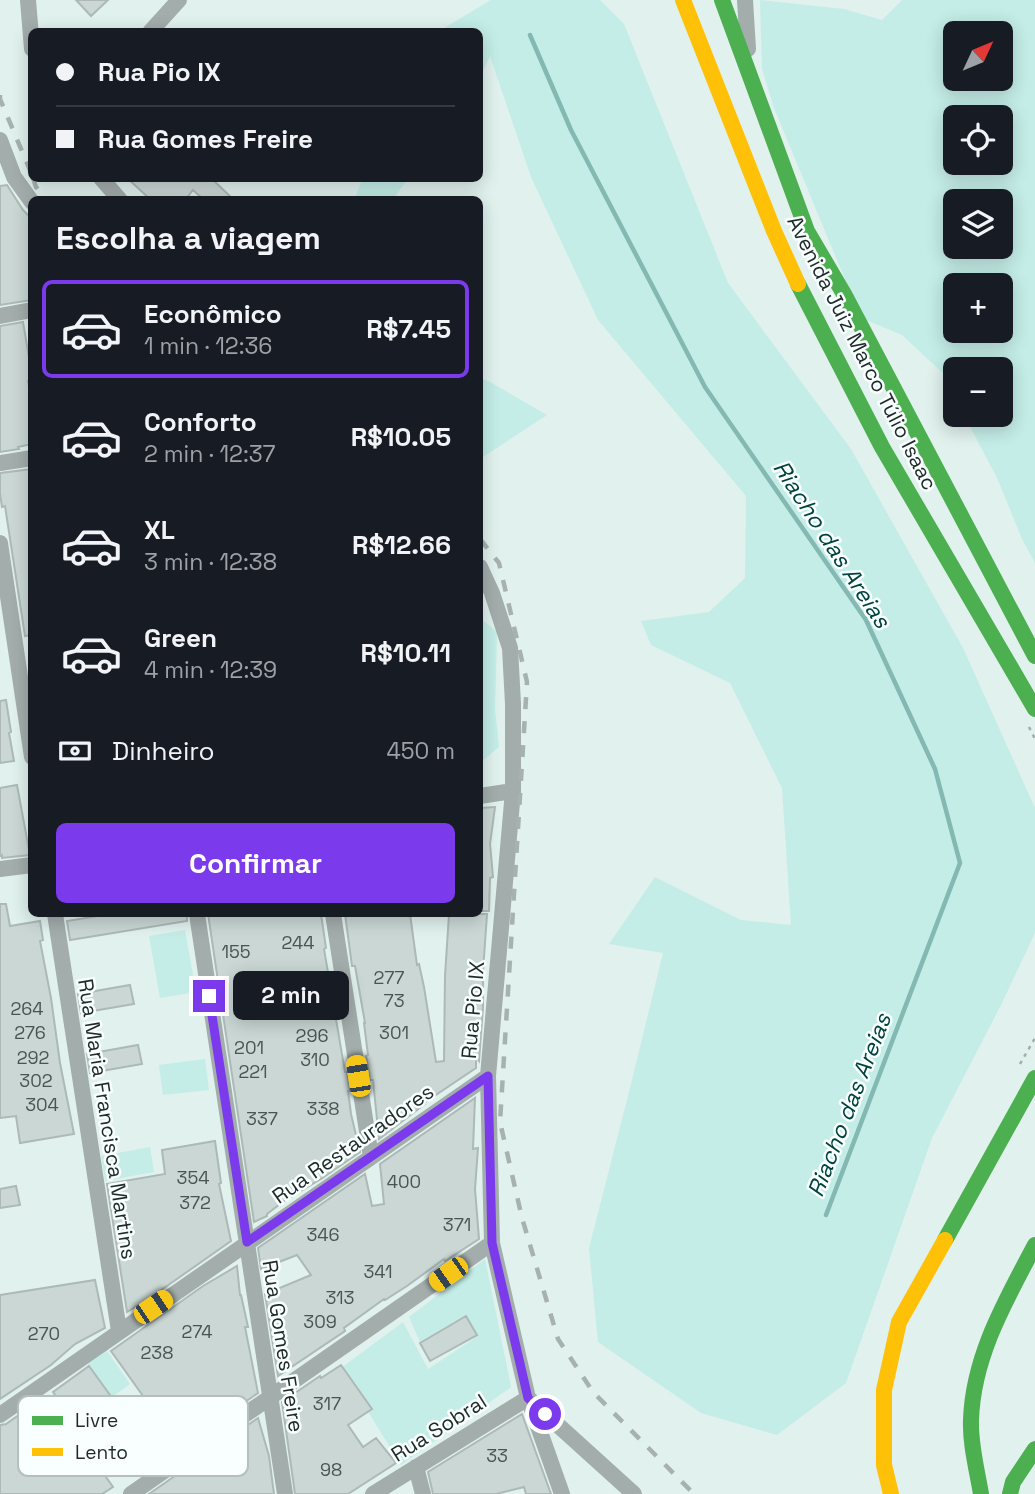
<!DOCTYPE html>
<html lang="pt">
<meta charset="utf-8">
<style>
:root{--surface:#171b24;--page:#20242c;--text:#f1f3f6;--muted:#9ea1a6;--line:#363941;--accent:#7c3aed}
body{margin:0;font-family:"Space Grotesk",sans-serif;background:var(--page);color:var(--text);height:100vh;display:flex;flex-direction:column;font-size:26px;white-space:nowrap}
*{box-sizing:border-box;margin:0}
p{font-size:23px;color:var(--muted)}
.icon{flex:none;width:38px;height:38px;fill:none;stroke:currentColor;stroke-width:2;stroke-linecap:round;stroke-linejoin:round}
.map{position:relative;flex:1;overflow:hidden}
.panel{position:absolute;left:28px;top:196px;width:455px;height:721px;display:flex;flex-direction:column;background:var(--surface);border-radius:10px;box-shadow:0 4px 18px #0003}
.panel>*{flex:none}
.top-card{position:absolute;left:28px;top:28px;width:455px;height:154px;border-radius:10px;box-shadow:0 4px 18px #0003;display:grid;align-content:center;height:154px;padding:0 28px;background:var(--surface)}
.needle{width:46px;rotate:46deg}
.buttons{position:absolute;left:943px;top:21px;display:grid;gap:14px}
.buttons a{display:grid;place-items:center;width:70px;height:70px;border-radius:10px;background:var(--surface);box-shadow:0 4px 18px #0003;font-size:35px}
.end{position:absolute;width:32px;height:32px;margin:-16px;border:9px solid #7c3aed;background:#fff;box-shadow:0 0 0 4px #fff}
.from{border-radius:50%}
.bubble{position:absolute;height:49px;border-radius:10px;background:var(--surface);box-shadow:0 4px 18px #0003;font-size:23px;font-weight:700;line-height:49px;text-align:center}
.car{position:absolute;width:21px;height:42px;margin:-21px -10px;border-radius:9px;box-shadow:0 0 5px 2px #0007;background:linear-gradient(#f5c518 24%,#345 0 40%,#f5c518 0 76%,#345 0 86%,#f5c518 0)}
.top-card b{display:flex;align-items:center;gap:24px;height:66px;font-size:26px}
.top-card b+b{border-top:2px solid var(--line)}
.top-card i{width:18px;height:18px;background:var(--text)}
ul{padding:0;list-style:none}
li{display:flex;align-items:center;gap:21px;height:98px;margin:0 14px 10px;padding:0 14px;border:4px solid transparent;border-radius:10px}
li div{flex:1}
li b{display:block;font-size:26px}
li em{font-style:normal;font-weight:700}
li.current{border-color:var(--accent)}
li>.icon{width:63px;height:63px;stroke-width:1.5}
h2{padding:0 28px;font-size:32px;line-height:84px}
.pay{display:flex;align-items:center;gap:18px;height:77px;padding:0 28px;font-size:26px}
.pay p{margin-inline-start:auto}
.primary-button{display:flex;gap:14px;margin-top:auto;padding:14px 28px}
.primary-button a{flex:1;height:80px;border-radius:10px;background:var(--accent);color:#fff;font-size:28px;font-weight:700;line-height:80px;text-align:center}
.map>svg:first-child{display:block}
.green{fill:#c4ede7;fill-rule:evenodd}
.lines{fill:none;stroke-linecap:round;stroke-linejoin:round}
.stream{stroke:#84b8b2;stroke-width:4.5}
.building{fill:#cad7d5;stroke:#acb9b7;stroke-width:2}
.path{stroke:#a4aead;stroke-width:2.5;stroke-dasharray:3.5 5;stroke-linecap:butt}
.street{stroke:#a3adac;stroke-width:16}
.fast{stroke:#4caf50;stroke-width:16}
.slow{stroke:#ffc107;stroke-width:16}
.rail{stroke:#a6b1b0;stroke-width:4.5;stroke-dasharray:12 12;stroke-linecap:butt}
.route{stroke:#7c3aed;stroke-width:9}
.labels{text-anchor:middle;stroke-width:5;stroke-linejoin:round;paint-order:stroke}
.number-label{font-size:18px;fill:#495453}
.street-label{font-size:21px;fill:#1e2928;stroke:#f9fffe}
.water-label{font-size:23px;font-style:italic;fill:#00423d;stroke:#f9fffe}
.key{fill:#f9fffe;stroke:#b7bfbe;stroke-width:2}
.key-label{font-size:19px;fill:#1e2928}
</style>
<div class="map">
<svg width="1035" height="1494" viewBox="0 0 1035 1494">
<rect width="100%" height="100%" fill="#e0f1ee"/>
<path class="green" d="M 491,0 L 600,0 L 624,24 L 728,283 L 851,449 L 963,648 L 1035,808 L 1035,933 L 1001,1005 L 932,1138 L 846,1383 L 777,1435 L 701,1413 L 598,1342 L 589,1248 L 630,1088 L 663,953 L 609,944 L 655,877 L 741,920 L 791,925 L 782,788 L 730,683 L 651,645 L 641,621 L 709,612 L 745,578 L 746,496 L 598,320 L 531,177 L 490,56 L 480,78 L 480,32 L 439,31 Z
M 760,0 L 844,9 L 882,20 L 902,0 L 1035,0 L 1035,563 L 1022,539 L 998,480 L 964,415 L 1001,415 L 1001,369 L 956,369 L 955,396 L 945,375 L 902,335 L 861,318 L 774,108 L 762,69 ZM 956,33 L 1001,33 L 1001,79 L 956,79 ZM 956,117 L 1001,117 L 1001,163 L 956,163 ZM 956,201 L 1001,201 L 1001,247 L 956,247 ZM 956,285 L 1001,285 L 1001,331 L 956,331 Z
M 362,179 L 362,178 L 408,179 L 393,199 L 355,199 Z
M 480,378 L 490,382 L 547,415 L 480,459 Z
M 480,618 L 497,632 L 495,710 L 499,747 L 480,763 Z
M 185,930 L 196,992 L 160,998 L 149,936 Z
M 205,1059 L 209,1090 L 163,1095 L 159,1065 Z
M 150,1147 L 154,1172 L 105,1181 L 101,1156 Z
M 485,1259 L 511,1387 L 401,1465 L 341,1368 L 403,1322 L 428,1369 L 475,1338 L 455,1321 L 420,1342 L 409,1317 Z
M 107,1351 L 130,1384 L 112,1397 L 88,1364 Z"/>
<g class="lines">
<path class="stream" d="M 530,35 L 571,130 L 705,387 L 866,620 L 935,769 L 960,863 L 826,1215"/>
</g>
<path class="building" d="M 76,0 L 108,0 L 91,16 Z
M 127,178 L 211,178 L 234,200 L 204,200 L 193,190 L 185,200 L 151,200 Z
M 7,185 L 23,210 L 32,219 L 32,300 L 0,305 L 0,186 Z
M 23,322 L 32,375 L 32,381 L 28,381 L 32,400 L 32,444 L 18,447 L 19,449 L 0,452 L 0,326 Z
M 32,469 L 32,635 L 25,636 L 5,506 L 2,507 L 0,494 L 0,473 Z
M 6,700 L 11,732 L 9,733 L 14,761 L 0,763 L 0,701 Z
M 17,785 L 30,855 L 2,858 L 2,855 L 0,856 L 0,788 Z
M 495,807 L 490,844 L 493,877 L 490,878 L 489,911 L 480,911 L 480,808 Z
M 0,904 L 6,904 L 10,926 L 40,921 L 43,940 L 40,941 L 51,998 L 60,1063 L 74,1134 L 20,1143 L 16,1116 L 0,1118 Z
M 110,914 L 187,914 L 187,921 L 70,940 L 67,921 Z
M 208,914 L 321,914 L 326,948 L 324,949 L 345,1072 L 347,1072 L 350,1091 L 348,1091 L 351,1114 L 360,1152 L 321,1179 L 284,1201 L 267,1214 L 267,1216 L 254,1222 Z
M 345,914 L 410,914 L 417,965 L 419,964 L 424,987 L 436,1062 L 444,1061 L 445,976 L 449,914 L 487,914 L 483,972 L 483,1008 L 479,1061 L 476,1057 L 476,1068 L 424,1103 L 425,1104 L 379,1139 L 373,1080 L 370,1080 L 366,1056 L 368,1055 L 364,1023 L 365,1023 L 355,966 L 352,966 Z
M 130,985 L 134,1004 L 81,1013 L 78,994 Z
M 138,1045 L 142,1064 L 90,1073 L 87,1054 Z
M 475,1098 L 473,1149 L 478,1148 L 475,1189 L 479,1239 L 445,1261 L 444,1259 L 407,1286 L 385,1300 L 384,1299 L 344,1328 L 345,1331 L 278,1376 L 265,1294 L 311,1275 L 297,1255 L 261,1269 L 258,1248 L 365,1174 L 372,1206 L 384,1204 L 380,1164 Z
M 215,1141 L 221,1183 L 219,1184 L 231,1241 L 147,1300 L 127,1312 L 107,1184 L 165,1174 L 162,1150 Z
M 16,1186 L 20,1205 L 0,1208 L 0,1189 Z
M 237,1266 L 240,1295 L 241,1295 L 248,1327 L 245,1327 L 258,1393 L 238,1407 L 236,1405 L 213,1421 L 215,1423 L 160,1461 L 128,1417 L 148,1403 L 111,1351 L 203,1286 Z
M 95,1280 L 105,1328 L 75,1344 L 51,1365 L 0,1399 L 0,1295 Z
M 466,1316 L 477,1335 L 430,1361 L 420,1343 Z
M 341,1365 L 372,1409 L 348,1425 L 363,1447 L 376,1438 L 396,1463 L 348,1494 L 295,1494 L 282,1402 L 320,1376 L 321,1378 Z
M 89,1366 L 123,1413 L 103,1427 L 104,1428 L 87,1441 L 53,1392 Z
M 29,1408 L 63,1456 L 82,1443 L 113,1487 L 102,1494 L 0,1494 L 0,1425 L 6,1424 Z
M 522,1414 L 551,1494 L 526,1494 L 524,1487 L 496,1494 L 433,1494 L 428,1472 Z
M 258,1418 L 269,1456 L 274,1494 L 149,1494 Z"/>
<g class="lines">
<path class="path" d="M 1029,727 L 1035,739
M 1020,1064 L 1035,1038"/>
<path class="street" d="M 28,0 L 32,49
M 745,0 L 748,49
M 150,32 L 179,0
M 0,140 L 14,177 L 32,202
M 101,178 L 120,200
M 0,316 L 32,310
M 0,463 L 32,458
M 0,543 L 32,757
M 480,567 L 492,593 L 510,648 L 513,704 L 513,791 L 488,1076 L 492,1243 L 528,1398 L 634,1494
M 480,796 L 513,791
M 0,869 L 32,865
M 55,914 L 119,1331
M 197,914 L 285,1494
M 333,914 L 371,1157
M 0,1415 L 488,1076
M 416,1467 L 423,1494
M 131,1494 L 492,1243
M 373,1494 L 528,1398 L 562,1494"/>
<path class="fast" d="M 722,0 L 807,231 L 844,294 L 1035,656
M 798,284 L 882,447 L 1035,709
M 945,1240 L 1035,1078
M 981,1494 C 977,1470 970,1444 971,1420 C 973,1356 1006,1300 1035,1245
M 1010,1494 L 1013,1482 L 1035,1449"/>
<path class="slow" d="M 683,0 L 774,231 L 798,284
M 891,1494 L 884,1465 L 884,1390 L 899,1322 L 945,1240"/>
<path class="rail" d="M 0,95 L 0,99 L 32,175
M 33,178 L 36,187 L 47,200
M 480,539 L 499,563 L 527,682 L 500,1122 L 522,1218 L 558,1339 L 593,1392 L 694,1494"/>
</g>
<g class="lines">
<path class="route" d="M 209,996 L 247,1242 L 488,1076 L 492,1243 L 528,1398 L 545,1414"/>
</g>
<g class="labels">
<g class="number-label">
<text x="298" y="949">244</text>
<text x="236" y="958">155</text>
<text x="389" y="984">277</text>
<text x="394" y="1007">73</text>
<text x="27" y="1015">264</text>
<text x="30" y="1039">276</text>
<text x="394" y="1039">301</text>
<text x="312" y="1042">296</text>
<text x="249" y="1054">201</text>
<text x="33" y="1064">292</text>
<text x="315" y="1066">310</text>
<text x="253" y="1078">221</text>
<text x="36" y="1087">302</text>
<text x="42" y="1111">304</text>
<text x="323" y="1115">338</text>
<text x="262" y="1125">337</text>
<text x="193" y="1184">354</text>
<text x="404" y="1188">400</text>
<text x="195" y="1209">372</text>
<text x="457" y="1231">371</text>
<text x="323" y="1241">346</text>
<text x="378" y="1278">341</text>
<text x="340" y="1304">313</text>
<text x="320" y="1328">309</text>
<text x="197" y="1338">274</text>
<text x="44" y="1340">270</text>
<text x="157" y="1359">238</text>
<text x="327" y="1410">317</text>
<text x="497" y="1462">33</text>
<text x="331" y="1476">98</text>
</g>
<g class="street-label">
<text transform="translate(862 353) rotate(63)" y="7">Avenida Juiz Marco Túlio Isaac</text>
<text transform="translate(473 1010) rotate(-85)" y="7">Rua Pio IX</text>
<text transform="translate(107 1119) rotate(81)" y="7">Rua Maria Francisca Martins</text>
<text transform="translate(353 1144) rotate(-35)" y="7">Rua Restauradores</text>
<text transform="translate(283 1346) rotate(81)" y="7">Rua Gomes Freire</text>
<text transform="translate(439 1428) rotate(-32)" y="7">Rua Sobral</text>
</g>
<g class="water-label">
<text transform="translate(832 544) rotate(57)" y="8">Riacho das Areias</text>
<text transform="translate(849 1105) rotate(-69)" y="8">Riacho das Areias</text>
</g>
</g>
<rect x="18" y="1396" width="230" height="80" rx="10" class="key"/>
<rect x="32" y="1416" width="31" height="9" fill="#4caf50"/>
<rect x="32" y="1448" width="31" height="8" fill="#ffc107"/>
<g class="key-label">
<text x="75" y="1427">Livre</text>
<text x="75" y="1459">Lento</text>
</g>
</svg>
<div class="buttons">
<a><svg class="needle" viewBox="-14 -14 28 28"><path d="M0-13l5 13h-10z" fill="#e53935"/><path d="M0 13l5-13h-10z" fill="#9ea1a6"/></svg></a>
<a><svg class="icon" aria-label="locate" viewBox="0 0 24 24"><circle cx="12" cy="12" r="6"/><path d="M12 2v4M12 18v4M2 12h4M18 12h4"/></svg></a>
<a><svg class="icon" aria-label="layers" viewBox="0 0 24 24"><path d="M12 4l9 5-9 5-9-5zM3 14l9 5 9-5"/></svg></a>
<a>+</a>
<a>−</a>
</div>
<i class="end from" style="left:545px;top:1414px"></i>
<i class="end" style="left:209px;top:996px"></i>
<div class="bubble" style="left:233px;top:971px;width:116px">2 min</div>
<i class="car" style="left:358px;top:1076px;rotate:351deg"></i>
<i class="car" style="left:448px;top:1274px;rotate:235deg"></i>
<i class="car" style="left:153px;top:1307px;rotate:56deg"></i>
<div class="top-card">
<b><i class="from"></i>Rua Pio IX</b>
<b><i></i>Rua Gomes Freire</b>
</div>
<section class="panel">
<h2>Escolha a viagem</h2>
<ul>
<li class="current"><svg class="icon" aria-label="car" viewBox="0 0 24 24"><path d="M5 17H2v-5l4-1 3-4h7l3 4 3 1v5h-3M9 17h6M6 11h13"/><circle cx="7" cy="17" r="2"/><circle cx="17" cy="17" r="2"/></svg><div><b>Econômico</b><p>1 min · 12:36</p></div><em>R$7.45</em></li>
<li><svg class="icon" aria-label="car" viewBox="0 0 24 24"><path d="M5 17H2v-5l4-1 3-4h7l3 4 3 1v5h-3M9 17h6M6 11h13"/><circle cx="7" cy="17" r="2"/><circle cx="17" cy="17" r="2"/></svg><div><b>Conforto</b><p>2 min · 12:37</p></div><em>R$10.05</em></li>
<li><svg class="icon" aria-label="car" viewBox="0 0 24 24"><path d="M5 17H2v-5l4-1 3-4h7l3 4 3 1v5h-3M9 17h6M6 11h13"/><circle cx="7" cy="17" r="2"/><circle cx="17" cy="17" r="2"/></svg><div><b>XL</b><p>3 min · 12:38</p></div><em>R$12.66</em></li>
<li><svg class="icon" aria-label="car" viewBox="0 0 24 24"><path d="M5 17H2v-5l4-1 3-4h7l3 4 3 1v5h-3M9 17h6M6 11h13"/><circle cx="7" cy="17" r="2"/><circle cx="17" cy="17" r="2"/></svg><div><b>Green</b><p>4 min · 12:39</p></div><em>R$10.11</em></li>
</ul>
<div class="pay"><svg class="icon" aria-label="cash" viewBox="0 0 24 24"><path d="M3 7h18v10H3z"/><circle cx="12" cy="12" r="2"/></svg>Dinheiro<p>450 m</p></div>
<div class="primary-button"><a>Confirmar</a></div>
</section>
</div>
